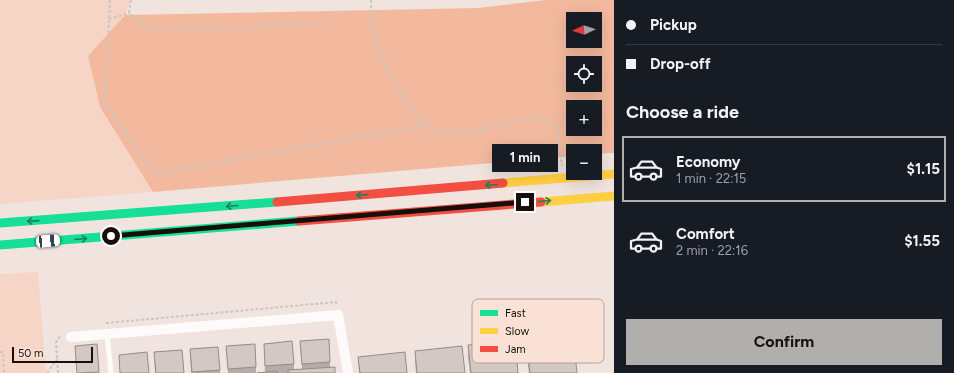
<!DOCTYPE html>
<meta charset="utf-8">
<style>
:root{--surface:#171b24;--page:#20242c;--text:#f1f3f6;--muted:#9ea1a6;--line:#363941;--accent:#b1aeae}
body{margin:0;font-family:Figtree,sans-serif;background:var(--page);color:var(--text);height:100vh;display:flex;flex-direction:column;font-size:15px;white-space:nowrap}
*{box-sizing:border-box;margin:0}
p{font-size:13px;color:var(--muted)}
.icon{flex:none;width:22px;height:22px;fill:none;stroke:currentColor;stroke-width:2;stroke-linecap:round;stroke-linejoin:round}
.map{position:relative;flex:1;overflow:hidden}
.drawer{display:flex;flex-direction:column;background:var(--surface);width:340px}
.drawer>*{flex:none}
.top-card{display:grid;align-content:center;height:88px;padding:0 12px;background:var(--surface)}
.needle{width:26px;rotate:266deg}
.tools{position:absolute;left:566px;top:12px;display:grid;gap:8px}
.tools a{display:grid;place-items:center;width:36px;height:36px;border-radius:0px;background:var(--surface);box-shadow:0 4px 16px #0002;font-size:20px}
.scale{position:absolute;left:12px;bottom:10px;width:81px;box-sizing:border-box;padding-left:4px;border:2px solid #160f0b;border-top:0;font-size:11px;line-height:14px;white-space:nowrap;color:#160f0b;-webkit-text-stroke:3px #f9e1d6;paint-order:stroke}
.end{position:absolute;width:18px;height:18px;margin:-9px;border:5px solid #160f0b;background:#fff;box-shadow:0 0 0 2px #fff}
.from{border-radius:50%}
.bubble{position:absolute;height:28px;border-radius:0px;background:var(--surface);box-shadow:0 4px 16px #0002;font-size:13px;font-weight:700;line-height:28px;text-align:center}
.car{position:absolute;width:12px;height:24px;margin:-12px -6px;border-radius:5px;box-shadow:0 0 3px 1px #0007;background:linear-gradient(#fff 24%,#345 0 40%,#fff 0 76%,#345 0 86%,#fff 0)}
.top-card b{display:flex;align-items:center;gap:14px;height:38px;font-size:15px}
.top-card b+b{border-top:1px solid var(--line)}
.top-card i{width:10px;height:10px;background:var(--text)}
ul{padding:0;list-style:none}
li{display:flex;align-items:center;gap:12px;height:66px;margin:0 8px 6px;padding:0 4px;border:2px solid transparent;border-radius:0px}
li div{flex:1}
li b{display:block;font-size:15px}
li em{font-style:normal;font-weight:700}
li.current{border-color:var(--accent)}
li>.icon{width:36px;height:36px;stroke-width:1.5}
h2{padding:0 12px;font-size:18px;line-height:48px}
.primary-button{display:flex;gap:8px;margin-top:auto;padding:8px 12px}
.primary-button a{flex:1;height:46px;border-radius:0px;background:var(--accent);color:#111;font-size:16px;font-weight:700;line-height:46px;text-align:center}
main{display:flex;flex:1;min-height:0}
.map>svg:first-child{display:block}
.green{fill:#f6d5c6}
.forest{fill:#f2b99e;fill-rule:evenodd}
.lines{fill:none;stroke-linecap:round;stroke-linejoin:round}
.path{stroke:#cbc6c5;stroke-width:2;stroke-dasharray:3 2;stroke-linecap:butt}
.lane{stroke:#fdfbfa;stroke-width:5}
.street{stroke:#fdfbfa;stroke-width:10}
.fast{stroke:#16e098;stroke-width:9}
.slow{stroke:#ffcf43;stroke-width:9}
.jam{stroke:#f24e42;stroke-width:9}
.wall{fill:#b5aca9}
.building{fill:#d3c8c4;stroke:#948c89}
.oneway{stroke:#168259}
.route{stroke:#160f0b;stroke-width:5}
.key{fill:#f9e1d6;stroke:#b5a299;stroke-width:1}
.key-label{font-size:11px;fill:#160f0b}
</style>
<main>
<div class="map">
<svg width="614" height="373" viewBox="0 0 614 373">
<rect width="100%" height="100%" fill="#f1e4de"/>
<path class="green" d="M 0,0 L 131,0 L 125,15 L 88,56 L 100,107 L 153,192 L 0,204 Z
M 38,272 L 46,373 L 0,373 L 0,274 Z"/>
<path class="forest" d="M 546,0 L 614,0 L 614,153 L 595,154 L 595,151 L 573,151 L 573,156 L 153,192 L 100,107 L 88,56 L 125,15 L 478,8 ZM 573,19 L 595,19 L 595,41 L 573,41 ZM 573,63 L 595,63 L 595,85 L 573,85 ZM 573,107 L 595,107 L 595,129 L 573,129 Z"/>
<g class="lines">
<path class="path" d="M 110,0 L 105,103 L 154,174 L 426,125
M 131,0 L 129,13 L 146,27 L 217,28 L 322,24
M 371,0 C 371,15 372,28 376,42 C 381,62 419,129 439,132 C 467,137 499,125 526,118 L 536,117 L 550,120 L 557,129 L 562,166
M 109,19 L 129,13
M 106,323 L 336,302 L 336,304
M 0,352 L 3,352 L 4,373
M 47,373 L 57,359
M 58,373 L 56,342 L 60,336"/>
<path class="lane" d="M 107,334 L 111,373"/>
<path class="street" d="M 71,337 L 338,315 L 348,373"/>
<path class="fast" d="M 0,223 L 277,202
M 0,245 L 299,221"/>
<path class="slow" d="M 503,183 L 614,174
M 541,202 L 614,196"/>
<path class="jam" d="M 277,202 L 503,183
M 299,221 L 541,202"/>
</g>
<path class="wall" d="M 526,340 L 577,373 L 529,373 L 526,351 Z
M 300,341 L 330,362 L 330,367 L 335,373 L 257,373 L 265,372 L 264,344 L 294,364 L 294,370 L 302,369 Z
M 97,344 L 99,373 L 77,373 L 75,346 Z
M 468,345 L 518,373 L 470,373 L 468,357 Z
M 226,346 L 256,367 L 256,373 L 228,373 Z
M 190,349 L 220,370 L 220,373 L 191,373 Z
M 182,350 L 184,373 L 155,373 L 154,352 Z
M 415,351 L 465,373 L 416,373 L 415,362 Z
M 358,357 L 407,373 L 359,373 Z"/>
<path class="building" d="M 573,335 L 577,373 L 530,373 L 526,340 Z
M 329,339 L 330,362 L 302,364 L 300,341 Z
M 515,340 L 518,373 L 471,373 L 468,345 Z
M 292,341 L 294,364 L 265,366 L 264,344 Z
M 97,344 L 99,372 L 77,373 L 75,346 Z
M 255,344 L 256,367 L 228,369 L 226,346 Z
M 462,346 L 465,373 L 417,373 L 415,351 Z
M 218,347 L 220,370 L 192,372 L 190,349 Z
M 182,350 L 184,373 L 156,373 L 154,352 Z
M 147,352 L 149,373 L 120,373 L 119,355 Z
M 405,352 L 407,373 L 360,373 L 358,357 Z
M 335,367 L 335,373 L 288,373 L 288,370 Z
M 277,371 L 277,373 L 257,373 Z"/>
<defs><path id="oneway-shaft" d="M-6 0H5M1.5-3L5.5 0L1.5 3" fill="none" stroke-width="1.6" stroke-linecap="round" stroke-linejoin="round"/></defs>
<g class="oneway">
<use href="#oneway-shaft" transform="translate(491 185) rotate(175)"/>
<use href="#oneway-shaft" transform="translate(362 195) rotate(175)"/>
<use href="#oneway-shaft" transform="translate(545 201) rotate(-5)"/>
<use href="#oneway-shaft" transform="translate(232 206) rotate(175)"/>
<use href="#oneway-shaft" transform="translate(33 221) rotate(176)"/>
<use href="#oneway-shaft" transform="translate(81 239) rotate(-5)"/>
</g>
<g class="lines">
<path class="route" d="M 111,236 L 525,202"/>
</g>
<rect x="472" y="299" width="132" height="64" rx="6" class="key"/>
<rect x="480" y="310" width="18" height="6" fill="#16e098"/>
<rect x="480" y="328" width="18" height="6" fill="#ffcf43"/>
<rect x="480" y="346" width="18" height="6" fill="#f24e42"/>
<g class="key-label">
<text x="505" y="317">Fast</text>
<text x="505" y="335">Slow</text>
<text x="505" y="353">Jam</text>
</g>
</svg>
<div class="tools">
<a><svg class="needle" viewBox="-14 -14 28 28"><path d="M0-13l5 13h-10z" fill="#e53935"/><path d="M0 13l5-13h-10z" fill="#9ea1a6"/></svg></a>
<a><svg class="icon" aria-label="locate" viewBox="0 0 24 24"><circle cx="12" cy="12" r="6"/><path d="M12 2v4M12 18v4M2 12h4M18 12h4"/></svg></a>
<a>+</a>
<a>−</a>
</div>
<div class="scale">50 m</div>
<i class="end from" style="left:111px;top:236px"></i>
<i class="end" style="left:525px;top:202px"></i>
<div class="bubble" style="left:492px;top:144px;width:66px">1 min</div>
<i class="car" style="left:48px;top:241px;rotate:85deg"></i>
</div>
<section class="drawer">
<div class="top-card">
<b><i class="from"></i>Pickup</b>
<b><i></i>Drop-off</b>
</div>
<h2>Choose a ride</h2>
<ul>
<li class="current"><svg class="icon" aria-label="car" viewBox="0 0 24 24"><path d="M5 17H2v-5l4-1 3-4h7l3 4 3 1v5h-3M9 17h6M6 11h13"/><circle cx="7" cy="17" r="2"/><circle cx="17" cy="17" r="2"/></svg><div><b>Economy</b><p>1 min · 22:15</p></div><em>$1.15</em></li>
<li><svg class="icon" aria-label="car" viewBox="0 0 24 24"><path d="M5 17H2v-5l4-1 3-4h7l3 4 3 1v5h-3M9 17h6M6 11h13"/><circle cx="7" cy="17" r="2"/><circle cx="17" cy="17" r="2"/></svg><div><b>Comfort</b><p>2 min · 22:16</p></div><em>$1.55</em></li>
</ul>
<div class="primary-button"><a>Confirm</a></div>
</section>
</main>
